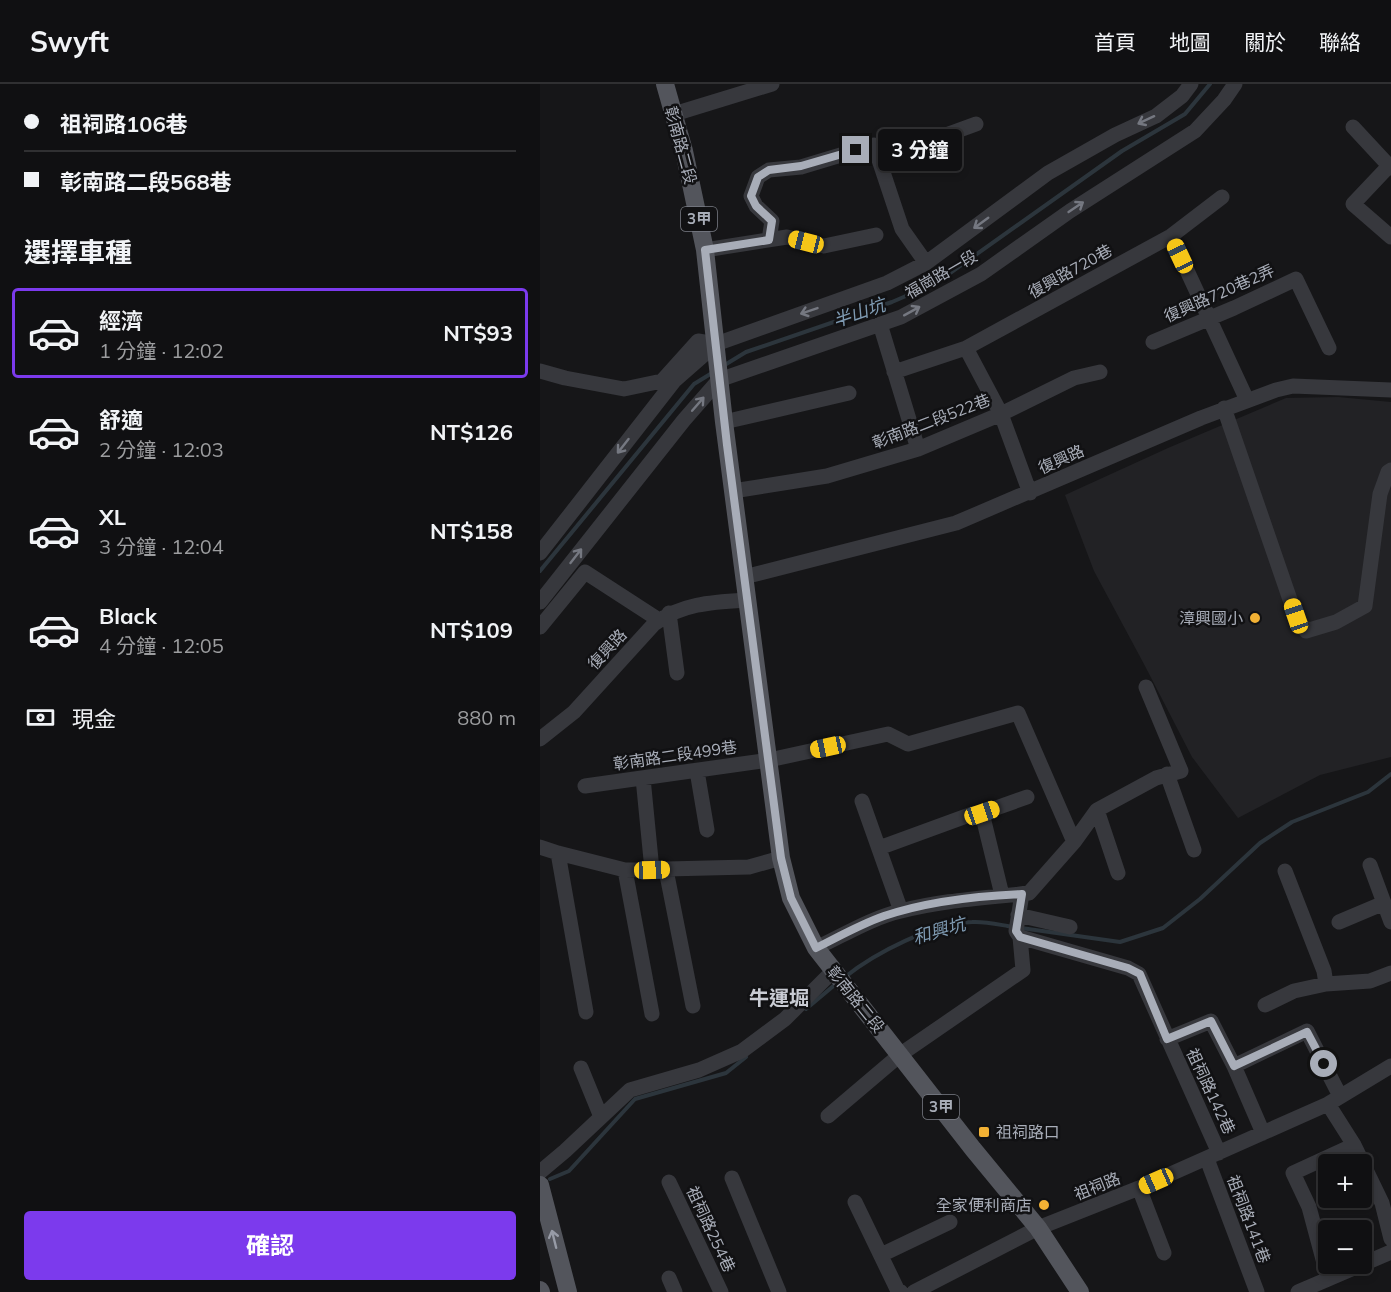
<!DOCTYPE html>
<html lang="zh-TW">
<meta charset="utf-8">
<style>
:root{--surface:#101012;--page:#1e1e20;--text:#f1f3f6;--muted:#9c9d9f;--line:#303032;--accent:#7c3aed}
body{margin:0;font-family:Mulish,"Noto Sans TC",sans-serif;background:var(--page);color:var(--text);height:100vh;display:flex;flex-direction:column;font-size:22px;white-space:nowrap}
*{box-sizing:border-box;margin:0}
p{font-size:20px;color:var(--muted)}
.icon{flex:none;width:33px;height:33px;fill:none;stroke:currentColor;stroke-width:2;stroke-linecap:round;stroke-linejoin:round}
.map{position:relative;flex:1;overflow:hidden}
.drawer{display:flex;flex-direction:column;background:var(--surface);width:540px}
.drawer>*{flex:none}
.banner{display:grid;align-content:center;height:132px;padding:0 24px;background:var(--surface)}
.fabs{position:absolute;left:778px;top:1070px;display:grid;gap:12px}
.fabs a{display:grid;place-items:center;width:54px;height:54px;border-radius:6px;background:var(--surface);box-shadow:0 3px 9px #0003,0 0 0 2px var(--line);font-size:30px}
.end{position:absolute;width:27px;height:27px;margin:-14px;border:8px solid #a8adb8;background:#111;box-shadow:0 0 0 3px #111}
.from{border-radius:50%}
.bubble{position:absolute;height:42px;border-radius:6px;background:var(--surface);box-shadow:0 3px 9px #0003,0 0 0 2px var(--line);font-size:20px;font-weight:700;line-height:42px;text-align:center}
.car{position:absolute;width:18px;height:36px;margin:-18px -9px;border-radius:8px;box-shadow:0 0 4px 2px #0007;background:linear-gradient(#f5c518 24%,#345 0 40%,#f5c518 0 76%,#345 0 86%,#f5c518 0)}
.banner b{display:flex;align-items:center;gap:21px;height:57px;font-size:22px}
.banner b+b{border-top:2px solid var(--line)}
.banner i{width:15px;height:15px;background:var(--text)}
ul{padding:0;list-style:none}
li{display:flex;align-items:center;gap:18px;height:90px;margin:0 12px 9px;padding:0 12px;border:3px solid transparent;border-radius:6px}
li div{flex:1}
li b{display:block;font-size:22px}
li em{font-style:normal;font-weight:700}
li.selected{border-color:var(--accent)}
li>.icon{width:54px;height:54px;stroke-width:1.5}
h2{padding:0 24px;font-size:27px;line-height:72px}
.pay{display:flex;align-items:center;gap:15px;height:66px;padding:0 24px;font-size:22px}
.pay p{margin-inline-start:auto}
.action{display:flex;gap:12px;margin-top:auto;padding:12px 24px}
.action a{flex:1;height:69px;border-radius:6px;background:var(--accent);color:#fff;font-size:24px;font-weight:700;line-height:69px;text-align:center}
header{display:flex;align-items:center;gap:36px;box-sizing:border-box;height:84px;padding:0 30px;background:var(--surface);border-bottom:2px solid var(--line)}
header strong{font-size:28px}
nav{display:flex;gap:33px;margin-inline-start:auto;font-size:21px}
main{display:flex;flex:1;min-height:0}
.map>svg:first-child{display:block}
.built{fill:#222225}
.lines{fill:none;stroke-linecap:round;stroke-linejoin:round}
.stream{stroke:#2c353c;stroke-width:4}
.minor{stroke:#37383d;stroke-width:15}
.major{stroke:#53555c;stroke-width:18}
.oneway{stroke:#757881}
.oneway2{stroke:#979ba6}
.route{stroke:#a8adb8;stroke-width:8}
.poi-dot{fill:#f2b134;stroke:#111113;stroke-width:2}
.labels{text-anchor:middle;stroke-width:5;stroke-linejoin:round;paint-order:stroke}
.shield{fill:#111113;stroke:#7b7e86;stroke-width:1.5}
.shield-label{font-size:15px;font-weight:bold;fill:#a8adb8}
.street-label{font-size:16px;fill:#a8adb8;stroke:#111113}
.poi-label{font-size:16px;fill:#a8adb8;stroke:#111113;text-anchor:end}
.water-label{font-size:18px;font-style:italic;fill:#7f9bb3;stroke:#111113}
.quarter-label{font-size:20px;font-weight:bold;fill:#c9ccd4;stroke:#111113}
</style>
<header>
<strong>Swyft</strong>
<nav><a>首頁</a><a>地圖</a><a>關於</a><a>聯絡</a></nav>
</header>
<main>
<section class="drawer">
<div class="banner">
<b><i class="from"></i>祖祠路106巷</b>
<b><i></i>彰南路二段568巷</b>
</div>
<h2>選擇車種</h2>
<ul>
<li class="selected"><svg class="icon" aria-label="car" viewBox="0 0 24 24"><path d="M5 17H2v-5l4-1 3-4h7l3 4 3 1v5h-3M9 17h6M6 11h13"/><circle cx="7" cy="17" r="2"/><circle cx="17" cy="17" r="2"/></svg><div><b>經濟</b><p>1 分鐘 · 12:02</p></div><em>NT$93</em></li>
<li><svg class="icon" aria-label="car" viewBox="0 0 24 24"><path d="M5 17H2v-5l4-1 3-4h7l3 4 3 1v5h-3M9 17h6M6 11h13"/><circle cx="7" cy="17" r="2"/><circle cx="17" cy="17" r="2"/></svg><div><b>舒適</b><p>2 分鐘 · 12:03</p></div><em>NT$126</em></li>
<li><svg class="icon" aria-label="car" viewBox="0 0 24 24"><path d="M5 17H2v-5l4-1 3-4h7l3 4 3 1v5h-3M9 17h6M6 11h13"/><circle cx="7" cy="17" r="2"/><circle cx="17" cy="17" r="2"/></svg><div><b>XL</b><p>3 分鐘 · 12:04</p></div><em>NT$158</em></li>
<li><svg class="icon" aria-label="car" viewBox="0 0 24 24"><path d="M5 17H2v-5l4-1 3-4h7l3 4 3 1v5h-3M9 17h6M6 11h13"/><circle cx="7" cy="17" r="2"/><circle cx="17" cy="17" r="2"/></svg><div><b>Black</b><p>4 分鐘 · 12:05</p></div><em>NT$109</em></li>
</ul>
<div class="pay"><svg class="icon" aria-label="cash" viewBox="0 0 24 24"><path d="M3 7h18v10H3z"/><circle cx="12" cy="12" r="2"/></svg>現金<p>880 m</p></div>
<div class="action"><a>確認</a></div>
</section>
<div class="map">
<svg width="851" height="1208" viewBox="0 0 851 1208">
<rect width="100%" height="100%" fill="#161618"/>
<path class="built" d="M 798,313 L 851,318 L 851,673 L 780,691 L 698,734 L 652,673 L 605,582 L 554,487 L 525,411 L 628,364 L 746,314 Z"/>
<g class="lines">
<path class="stream" d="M 183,282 L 206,268 L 352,218 L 396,199 L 582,67 L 645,30 L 670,0
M 0,487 L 154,300 L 172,289
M 481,844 L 580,858 L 623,844 L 660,815 L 720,759 L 752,738 L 828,708 L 851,690
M 305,893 C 335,869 393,839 432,838 C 445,837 460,841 473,843
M 266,925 L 297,899
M 10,1095 L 29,1087 L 95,1015 L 186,989 L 206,973"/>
<path class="minor" d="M 134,30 L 232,0
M 813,43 L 851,84
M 340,75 L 436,40
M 849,82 L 813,120 L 851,153
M 631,152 L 707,316
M 229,156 L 232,137 L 216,122 L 211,112 L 218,93 L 229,86 L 261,83 L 334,61 L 362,145 L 386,179
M 165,166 L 247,153 L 284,162 L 336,151
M 340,240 L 378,365
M 613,258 L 694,224 L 756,195 L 789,264
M 0,287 L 25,294 L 84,305 L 122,297 L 158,257 L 176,260
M 354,288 L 426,264
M 684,324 L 756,533 L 766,547 L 796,538 L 825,522 L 840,410 L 848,388 L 851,386
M 184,338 L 309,309
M 193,407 L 287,392 L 378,365 L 461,330 L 534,294 L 560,288
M 490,409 L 461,330 L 426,264 L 631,152 L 682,113
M 0,469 L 135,296 L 176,260 L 347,199 L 386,179 L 508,89 L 575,51 L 616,32 L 642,12 L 651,0
M 204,493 L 416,439 L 661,334 L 736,306 L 753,302 L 851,306
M 0,518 L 144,336 L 179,296 L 361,233 L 441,190 L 530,127 L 655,47 L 684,16 L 695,0
M 129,529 L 137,589
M 0,543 L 45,488 L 119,536
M 0,655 L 34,628 L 114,540 C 142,519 174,518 208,516
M 157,687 L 167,746
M 627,690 L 654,766
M 103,694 L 112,786
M 45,702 L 229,676 L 348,650 L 368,660 L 478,629 L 534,758
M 322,717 L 361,827
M 557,726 L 578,789
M 442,729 L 487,713
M 0,763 L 18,769 L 85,786 L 209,783 L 241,774
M 339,764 L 432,730 L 442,729 L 462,811
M 18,769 L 46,928
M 830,781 L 851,838
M 85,786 L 112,930
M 126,786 L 153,922
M 745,787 L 784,887 L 786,900 L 830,897 L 851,889
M 478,831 L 530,843
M 799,838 L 844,819
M 480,853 L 588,884 L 599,890 L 679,1069
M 276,864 C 304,851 331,834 361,827 C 403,816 446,814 489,809 L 534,758 L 557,726 L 616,694 L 641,687 L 606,603
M 725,921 L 754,907 L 786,900
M 627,955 L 671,937 L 694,982 L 723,1049
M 694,982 L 767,947 L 800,1012
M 41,984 L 61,1033
M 788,1020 L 814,1061 L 842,1119 L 851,1155
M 288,1032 L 361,970 L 483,886 L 480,853 L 476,847 L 482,810
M 667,1075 L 717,1208
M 0,1088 L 25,1067 L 90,1006 L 159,986 L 202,967 L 245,935 L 293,887
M 192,1094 L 239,1208
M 129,1098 L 181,1208
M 599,1104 L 624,1169
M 315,1118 L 357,1205 L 361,1208
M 341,1171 L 410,1138
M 129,1194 L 135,1208
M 788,1194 L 769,1123 L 753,1089 L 814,1061
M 374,1208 L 498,1144 L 599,1104 L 788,1020 L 851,982
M 758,1208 L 851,1168"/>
<path class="major" d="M 125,0 L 144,67 L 165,166 L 184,338 L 241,774 L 251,814 L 276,864 L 433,1065 L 498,1144 L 540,1208
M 0,1101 L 28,1208
M 0,1206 L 1,1208"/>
</g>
<defs><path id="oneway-shaft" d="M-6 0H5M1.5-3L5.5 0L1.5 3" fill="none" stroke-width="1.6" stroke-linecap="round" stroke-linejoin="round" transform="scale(1.5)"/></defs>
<g class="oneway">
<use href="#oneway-shaft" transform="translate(606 36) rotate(155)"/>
<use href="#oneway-shaft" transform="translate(536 123) rotate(-34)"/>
<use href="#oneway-shaft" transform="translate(441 139) rotate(144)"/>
<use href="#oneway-shaft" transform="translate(269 227) rotate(161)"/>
<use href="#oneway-shaft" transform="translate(372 227) rotate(-29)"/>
<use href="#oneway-shaft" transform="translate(158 320) rotate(-49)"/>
<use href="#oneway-shaft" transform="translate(83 362) rotate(128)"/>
<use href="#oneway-shaft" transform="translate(36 472) rotate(-52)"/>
</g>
<use class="oneway2" href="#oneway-shaft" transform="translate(14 1155) rotate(-104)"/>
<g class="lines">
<path class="route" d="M 316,66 L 261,82 L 229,86 L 218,93 L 211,112 L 216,122 L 232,137 L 229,156 L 165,166 L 187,361 L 241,774 L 251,814 L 276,864 C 298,853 321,840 344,832 C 388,817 436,812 482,810 L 476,847 L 480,853 L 588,884 L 600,890 L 627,955 L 671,937 L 694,982 L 767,948 L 784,980"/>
</g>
<g class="poi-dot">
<circle cx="715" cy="534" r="6"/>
<rect x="438" y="1042" width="12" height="12" rx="3"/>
<circle cx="504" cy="1121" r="6"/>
</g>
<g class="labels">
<g class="shield">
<rect x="141" y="123" width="36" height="24" rx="4.5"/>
<rect x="383" y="1011" width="36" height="24" rx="4.5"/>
</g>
<g class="shield-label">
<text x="159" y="140">3甲</text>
<text x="401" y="1028">3甲</text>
</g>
<g class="street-label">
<text transform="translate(141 61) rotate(75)" y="6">彰南路二段</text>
<text transform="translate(530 187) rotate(-29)" y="6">復興路720巷</text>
<text transform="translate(401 190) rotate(-30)" y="6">福崗路一段</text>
<text transform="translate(679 209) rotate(-24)" y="6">復興路720巷2弄</text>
<text transform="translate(391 337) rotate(-21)" y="6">彰南路二段522巷</text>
<text transform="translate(521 375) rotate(-24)" y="6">復興路</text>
<text transform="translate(67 565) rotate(-47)" y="6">復興路</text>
<text transform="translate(135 671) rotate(-8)" y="6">彰南路二段499巷</text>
<text transform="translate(316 915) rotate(51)" y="6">彰南路二段</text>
<text transform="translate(671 1007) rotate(65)" y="6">祖祠路142巷</text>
<text transform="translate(557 1102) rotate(-22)" y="6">祖祠路</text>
<text transform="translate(709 1135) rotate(69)" y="6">祖祠路141巷</text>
<text transform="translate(171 1145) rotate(65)" y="6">祖祠路254巷</text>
</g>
<g class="poi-label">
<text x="703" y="540">漳興國小</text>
<text x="456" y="1054" text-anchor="start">祖祠路口</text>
<text x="492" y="1127">全家便利商店</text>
</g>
<g class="water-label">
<text transform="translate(319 229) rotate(-19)" y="6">半山坑</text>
<text transform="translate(399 847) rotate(-16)" y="6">和興坑</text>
</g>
<g class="quarter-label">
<text x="239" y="921">牛運堀</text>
</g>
</g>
</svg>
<div class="fabs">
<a>+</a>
<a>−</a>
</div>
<i class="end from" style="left:784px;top:980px"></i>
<i class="end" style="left:316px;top:66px"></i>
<div class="bubble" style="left:338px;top:45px;width:84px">3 分鐘</div>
<i class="car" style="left:266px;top:158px;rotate:284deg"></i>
<i class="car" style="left:640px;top:172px;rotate:335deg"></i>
<i class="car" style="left:756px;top:532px;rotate:341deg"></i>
<i class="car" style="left:288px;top:663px;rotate:258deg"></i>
<i class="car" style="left:442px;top:729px;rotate:71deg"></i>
<i class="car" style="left:112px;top:786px;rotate:88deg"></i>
<i class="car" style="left:616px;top:1097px;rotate:246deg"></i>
</div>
</main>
